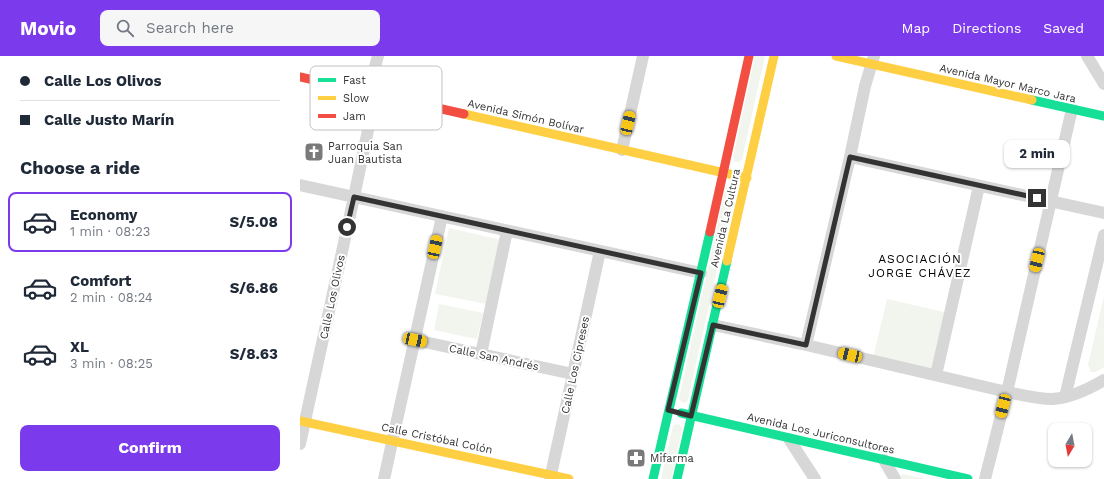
<!DOCTYPE html>
<meta charset="utf-8">
<style>
:root{--surface:#fff;--page:#f6f6f7;--text:#1f2937;--muted:#747a83;--line:#e0e1e3;--accent:#7c3aed}
body{margin:0;font-family:"Work Sans",sans-serif;background:var(--page);color:var(--text);height:100vh;display:flex;flex-direction:column;font-size:15px;white-space:nowrap}
*{box-sizing:border-box;margin:0}
p{font-size:13px;color:var(--muted)}
.icon{flex:none;width:22px;height:22px;fill:none;stroke:currentColor;stroke-width:2;stroke-linecap:round;stroke-linejoin:round}
.map{position:relative;flex:1;overflow:hidden}
.drawer{display:flex;flex-direction:column;background:var(--surface);width:300px}
.drawer>*{flex:none}
.banner{display:grid;align-content:center;height:88px;padding:0 20px;background:var(--surface)}
.needle{width:26px;rotate:190deg}
.buttons{position:absolute;left:748px;top:367px;display:grid;gap:8px}
.buttons a{display:grid;place-items:center;width:44px;height:44px;border-radius:8px;background:var(--surface);box-shadow:0 1px 3px #0004;font-size:20px}
.end{position:absolute;width:18px;height:18px;margin:-9px;border:5px solid #333;background:#fff;box-shadow:0 0 0 2px #fff}
.from{border-radius:50%}
.bubble{position:absolute;height:28px;border-radius:8px;background:var(--surface);box-shadow:0 1px 3px #0004;font-size:13px;font-weight:700;line-height:28px;text-align:center}
.car{position:absolute;width:12px;height:24px;margin:-12px -6px;border-radius:5px;box-shadow:0 0 3px 1px #0007;background:linear-gradient(#f5c518 24%,#345 0 40%,#f5c518 0 76%,#345 0 86%,#f5c518 0)}
.banner b{display:flex;align-items:center;gap:14px;height:38px;font-size:15px}
.banner b+b{border-top:1px solid var(--line)}
.banner i{width:10px;height:10px;background:var(--text)}
ul{padding:0;list-style:none}
li{display:flex;align-items:center;gap:12px;height:60px;margin:0 8px 6px;padding:0 12px;border:2px solid transparent;border-radius:8px}
li div{flex:1}
li b{display:block;font-size:15px}
li em{font-style:normal;font-weight:700}
li.active{border-color:var(--accent)}
li>.icon{width:36px;height:36px;stroke-width:1.5}
h2{padding:0 20px;font-size:18px;line-height:48px}
.primary-button{display:flex;gap:8px;margin-top:auto;padding:8px 20px}
.primary-button a{flex:1;height:46px;border-radius:8px;background:var(--accent);color:#fff;font-size:16px;font-weight:700;line-height:46px;text-align:center}
header{display:flex;align-items:center;gap:24px;box-sizing:border-box;height:56px;padding:0 20px;background:var(--accent);color:#fff}
header strong{font-size:19px}
nav{display:flex;gap:22px;margin-inline-start:auto;font-size:14px}
.search{width:280px;height:36px;background:var(--page);display:flex;align-items:center;gap:10px;box-sizing:border-box;padding:0 14px;border-radius:8px;color:var(--muted);font-size:15px}
main{display:flex;flex:1;min-height:0}
.map>svg:first-child{display:block}
.green{fill:#f1f5ed}
.lines{fill:none;stroke-linecap:round;stroke-linejoin:round}
.street{stroke:#d7d7d7;stroke-width:12}
.fast{stroke:#16e098;stroke-width:9}
.slow{stroke:#ffcf43;stroke-width:9}
.jam{stroke:#f24e42;stroke-width:9}
.route{stroke:#333;stroke-width:5}
.labels{text-anchor:middle;stroke-width:4;stroke-linejoin:round;paint-order:stroke}
.street-label{font-size:11px;fill:#333;stroke:#fff}
.poi-label{font-size:11px;fill:#333;stroke:#fff;text-anchor:start}
.neighbourhood-label{font-size:12px;letter-spacing:1px;fill:#000;stroke:#fff}
.key{fill:#fff;stroke:#c2c2c2;stroke-width:1}
.key-label{font-size:11px;fill:#333}
</style>
<header>
<strong>Movio</strong>
<div class="search"><svg class="icon" aria-label="search" viewBox="0 0 24 24"><circle cx="10" cy="10" r="6"/><path d="M15 15l6 6"/></svg>Search here</div>
<nav><a>Map</a><a>Directions</a><a>Saved</a></nav>
</header>
<main>
<section class="drawer">
<div class="banner">
<b><i class="from"></i>Calle Los Olivos</b>
<b><i></i>Calle Justo Marín</b>
</div>
<h2>Choose a ride</h2>
<ul>
<li class="active"><svg class="icon" aria-label="car" viewBox="0 0 24 24"><path d="M5 17H2v-5l4-1 3-4h7l3 4 3 1v5h-3M9 17h6M6 11h13"/><circle cx="7" cy="17" r="2"/><circle cx="17" cy="17" r="2"/></svg><div><b>Economy</b><p>1 min · 08:23</p></div><em>S/5.08</em></li>
<li><svg class="icon" aria-label="car" viewBox="0 0 24 24"><path d="M5 17H2v-5l4-1 3-4h7l3 4 3 1v5h-3M9 17h6M6 11h13"/><circle cx="7" cy="17" r="2"/><circle cx="17" cy="17" r="2"/></svg><div><b>Comfort</b><p>2 min · 08:24</p></div><em>S/6.86</em></li>
<li><svg class="icon" aria-label="car" viewBox="0 0 24 24"><path d="M5 17H2v-5l4-1 3-4h7l3 4 3 1v5h-3M9 17h6M6 11h13"/><circle cx="7" cy="17" r="2"/><circle cx="17" cy="17" r="2"/></svg><div><b>XL</b><p>3 min · 08:25</p></div><em>S/8.63</em></li>
</ul>
<div class="primary-button"><a>Confirm</a></div>
</section>
<div class="map">
<svg width="804" height="423" viewBox="0 0 804 423">
<rect width="100%" height="100%" fill="#fff"/>
<path class="green" d="M 455,0 L 465,0 L 442,103 L 439,106 L 435,106 L 433,101 Z
M 429,129 L 433,130 L 435,133 L 388,344 L 385,347 L 381,346 L 379,342 L 426,131 Z
M 149,172 L 201,184 L 187,248 L 135,238 Z
M 804,240 L 804,311 L 796,316 L 791,316 L 788,309 Z
M 587,243 L 648,257 L 635,316 L 573,302 Z
M 139,248 L 183,257 L 177,283 L 134,274 Z
M 376,368 L 380,369 L 382,372 L 371,423 L 361,423 L 373,370 Z
M 602,418 L 625,423 L 602,423 L 600,420 Z"/>
<g class="lines">
<path class="street" d="M 787,0 L 804,28
M 322,94 L 343,0
M 550,101 L 804,157
M 0,129 L 401,217
M 413,269 L 506,289 L 707,336 C 722,339 737,343 752,343 C 771,342 789,333 804,324
M 115,284 L 273,318
M 506,289 L 550,101 L 565,30 L 574,0
M 181,298 L 207,175
M 636,319 L 679,130
M 765,341 L 804,179
M 489,383 L 515,423
M 0,388 L 54,141 L 72,55 L 73,18 L 78,0
M 584,404 L 595,423
M 84,423 L 142,160
M 250,423 L 300,195
M 685,423 L 707,336 L 772,53"/>
<path class="fast" d="M 732,44 L 804,60
M 381,357 L 668,423
M 353,423 L 410,176
M 377,423 L 427,205"/>
<path class="slow" d="M 536,0 L 732,44
M 164,58 L 447,122
M 427,205 L 474,0
M 0,365 L 269,423"/>
<path class="jam" d="M 0,21 L 164,58
M 410,176 L 449,0"/>
</g>
<g class="lines">
<path class="route" d="M 47,171 L 54,141 L 401,217 L 368,354 L 391,360 L 413,269 L 506,289 L 550,101 L 737,142"/>
</g>
<defs>
<symbol id="church-square" viewBox="-11 -11 22 22"><rect x="-9" y="-9" width="18" height="18" rx="4" fill="#7a7a7a" stroke="#fff"/><path d="M-1.2-6h2.4v3.5h3.3v2.4h-3.3V6h-2.4V-.1h-3.3v-2.4h3.3Z" fill="#fff"/></symbol>
<symbol id="pharmacy-square" viewBox="-11 -11 22 22"><rect x="-9" y="-9" width="18" height="18" rx="4" fill="#7a7a7a" stroke="#fff"/><path d="M-2-6h4v4h4v4h-4v4h-4v-4h-4v-4h4Z" fill="#fff"/></symbol>
</defs>
<g fill-rule="evenodd">
<use href="#church-square" x="3" y="85" width="22" height="22"/>
<use href="#pharmacy-square" x="325" y="391" width="22" height="22"/>
</g>
<g class="labels">
<g class="street-label">
<text transform="translate(708 27) rotate(13)" y="4">Avenida Mayor Marco Jara</text>
<text transform="translate(226 60) rotate(13)" y="4">Avenida Simón Bolívar</text>
<text transform="translate(425 162) rotate(-77)" y="4">Avenida La Cultura</text>
<text transform="translate(32 241) rotate(-78)" y="4">Calle Los Olivos</text>
<text transform="translate(194 301) rotate(12)" y="4">Calle San Andrés</text>
<text transform="translate(275 309) rotate(-78)" y="4">Calle Los Cipreses</text>
<text transform="translate(521 377) rotate(13)" y="4">Avenida Los Juriconsultores</text>
<text transform="translate(137 382) rotate(12)" y="4">Calle Cristóbal Colón</text>
</g>
<g class="poi-label">
<text x="28" y="94">Parroquia San<tspan x="28" dy="13">Juan Bautista</tspan></text>
<text x="350" y="406">Mifarma</text>
</g>
<g class="neighbourhood-label">
<text x="620" y="207">ASOCIACIÓN<tspan x="620" dy="14">JORGE CHÁVEZ</tspan></text>
</g>
</g>
<rect x="10" y="10" width="132" height="64" rx="6" class="key"/>
<rect x="18" y="22" width="18" height="4" fill="#16e098"/>
<rect x="18" y="40" width="18" height="4" fill="#ffcf43"/>
<rect x="18" y="58" width="18" height="4" fill="#f24e42"/>
<g class="key-label">
<text x="43" y="28">Fast</text>
<text x="43" y="46">Slow</text>
<text x="43" y="64">Jam</text>
</g>
</svg>
<div class="buttons">
<a><svg class="needle" viewBox="-14 -14 28 28"><path d="M0-13l5 13h-10z" fill="#e53935"/><path d="M0 13l5-13h-10z" fill="#747a83"/></svg></a>
</div>
<i class="end from" style="left:47px;top:171px"></i>
<i class="end" style="left:737px;top:142px"></i>
<div class="bubble" style="left:704px;top:84px;width:66px">2 min</div>
<i class="car" style="left:328px;top:67px;rotate:13deg"></i>
<i class="car" style="left:135px;top:191px;rotate:12deg"></i>
<i class="car" style="left:737px;top:204px;rotate:193deg"></i>
<i class="car" style="left:420px;top:240px;rotate:13deg"></i>
<i class="car" style="left:115px;top:284px;rotate:102deg"></i>
<i class="car" style="left:550px;top:299px;rotate:283deg"></i>
<i class="car" style="left:703px;top:350px;rotate:194deg"></i>
</div>
</main>
